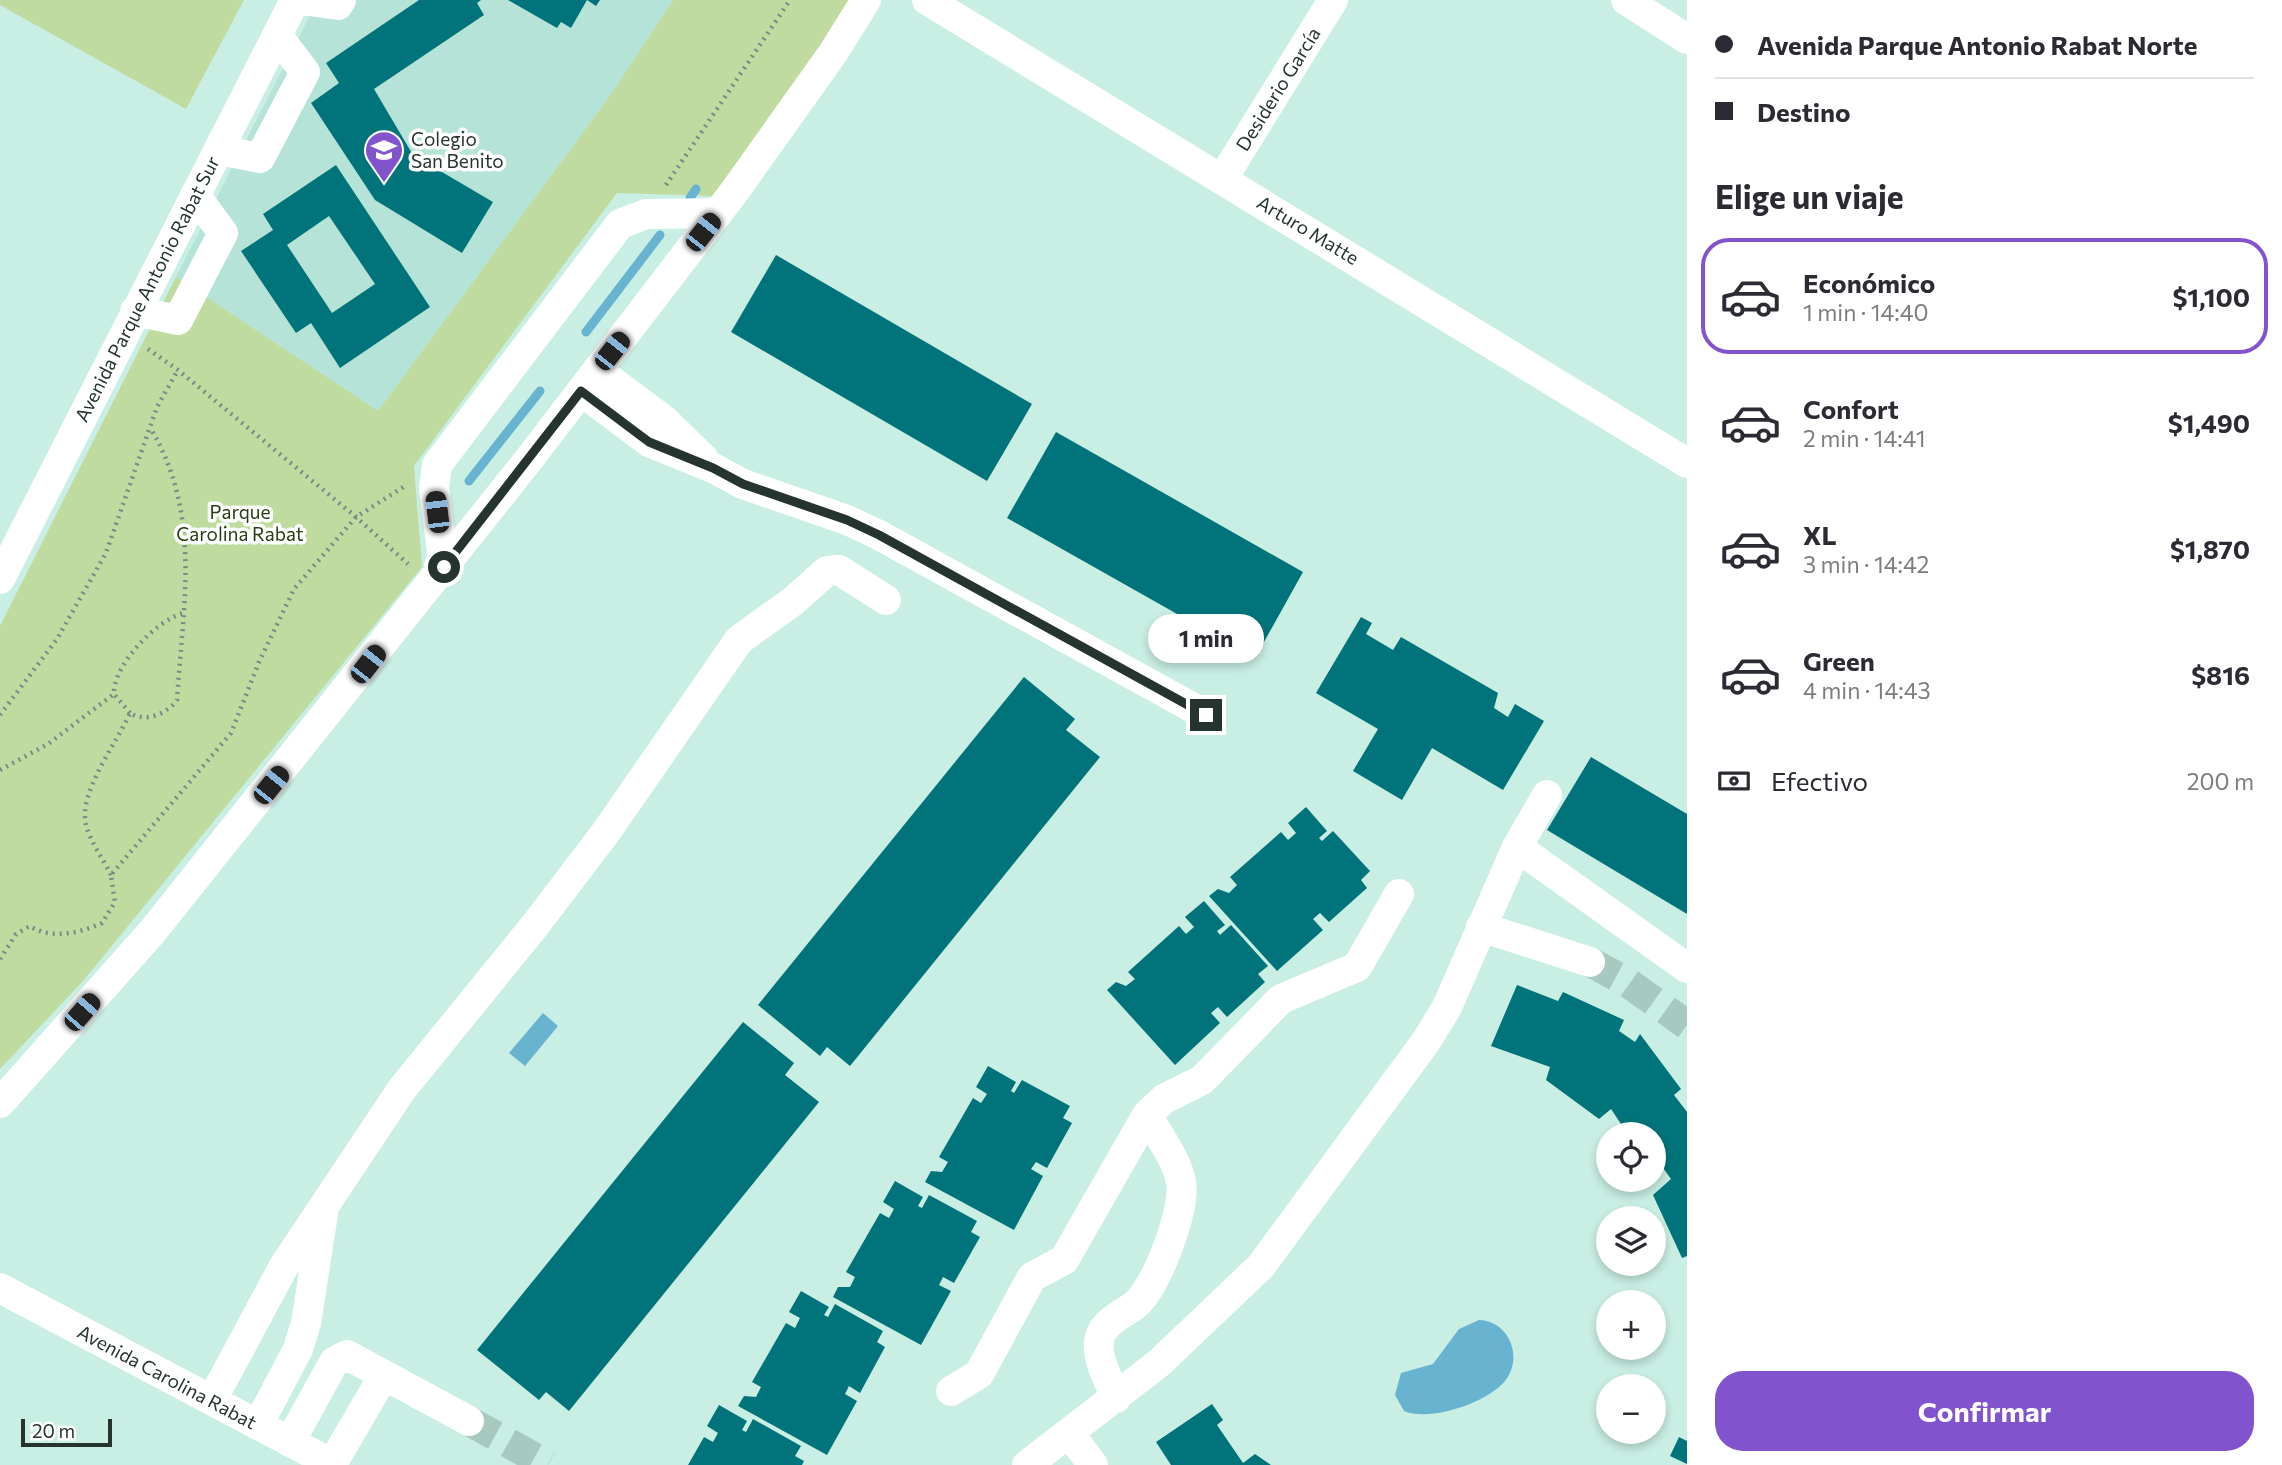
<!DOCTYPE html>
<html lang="es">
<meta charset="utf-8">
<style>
:root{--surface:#fff;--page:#f7f7f7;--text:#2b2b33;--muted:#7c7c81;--line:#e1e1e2;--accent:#8154cd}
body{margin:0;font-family:Commissioner,sans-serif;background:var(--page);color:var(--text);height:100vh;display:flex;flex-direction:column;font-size:26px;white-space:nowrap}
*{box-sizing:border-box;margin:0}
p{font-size:23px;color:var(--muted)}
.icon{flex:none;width:38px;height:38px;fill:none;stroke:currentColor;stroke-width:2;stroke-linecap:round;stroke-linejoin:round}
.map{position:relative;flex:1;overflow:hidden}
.side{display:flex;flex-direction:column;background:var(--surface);width:595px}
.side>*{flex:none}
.banner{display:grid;align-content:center;height:154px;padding:0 28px;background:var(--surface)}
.fabs{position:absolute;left:1596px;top:1122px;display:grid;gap:14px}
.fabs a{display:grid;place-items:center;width:70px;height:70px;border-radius:50%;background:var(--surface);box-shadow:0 4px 10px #0003;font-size:35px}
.scale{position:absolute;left:21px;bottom:18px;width:91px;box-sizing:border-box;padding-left:7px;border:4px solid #263430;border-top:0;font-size:19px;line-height:24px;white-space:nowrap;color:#263430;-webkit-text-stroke:5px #fff;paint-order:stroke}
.end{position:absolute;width:32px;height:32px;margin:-16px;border:9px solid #263430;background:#fff;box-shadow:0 0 0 4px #fff}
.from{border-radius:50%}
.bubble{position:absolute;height:49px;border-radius:24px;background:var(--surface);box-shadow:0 4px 10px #0003;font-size:23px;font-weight:700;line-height:49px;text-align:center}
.car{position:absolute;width:21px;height:42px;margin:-21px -10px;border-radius:9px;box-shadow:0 0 5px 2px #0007;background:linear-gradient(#222 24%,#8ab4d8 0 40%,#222 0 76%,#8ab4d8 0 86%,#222 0)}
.banner b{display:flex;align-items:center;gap:24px;height:66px;font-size:26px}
.banner b+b{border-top:2px solid var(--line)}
.banner i{width:18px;height:18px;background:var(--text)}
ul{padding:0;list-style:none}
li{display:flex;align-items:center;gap:21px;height:116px;margin:0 14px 10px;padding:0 14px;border:4px solid transparent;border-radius:28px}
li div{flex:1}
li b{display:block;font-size:26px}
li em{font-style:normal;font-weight:700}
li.active{border-color:var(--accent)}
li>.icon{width:63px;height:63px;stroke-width:1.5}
h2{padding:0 28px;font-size:32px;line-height:84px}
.pay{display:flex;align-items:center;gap:18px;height:77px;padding:0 28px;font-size:26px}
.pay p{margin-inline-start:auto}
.button{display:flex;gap:14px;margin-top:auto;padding:14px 28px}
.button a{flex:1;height:80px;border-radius:28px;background:var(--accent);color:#fff;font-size:28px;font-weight:700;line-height:80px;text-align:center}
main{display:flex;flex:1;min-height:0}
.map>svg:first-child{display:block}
.built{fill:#b6e3d8}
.green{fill:#bfdba0}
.water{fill:#67b3d0}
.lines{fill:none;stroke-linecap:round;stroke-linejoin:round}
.stream{stroke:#67b3d0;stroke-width:9}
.building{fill:#00747a;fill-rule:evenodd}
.minor-tunnel{stroke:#a8c9c0;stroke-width:30;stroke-dasharray:30 15;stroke-linecap:butt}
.path{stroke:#748d86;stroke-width:4.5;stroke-dasharray:2 5;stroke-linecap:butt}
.minor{stroke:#fff;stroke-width:30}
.route{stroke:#263430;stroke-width:9}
.labels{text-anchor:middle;stroke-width:7;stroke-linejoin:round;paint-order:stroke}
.street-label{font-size:19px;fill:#263430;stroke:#fff}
.poi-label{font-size:19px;fill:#263430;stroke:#fff;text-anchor:start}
.park-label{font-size:19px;fill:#2a3c11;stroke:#fff}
</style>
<main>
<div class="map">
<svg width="1687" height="1465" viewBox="0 0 1687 1465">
<rect width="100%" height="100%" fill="#c9eee4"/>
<path class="built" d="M 318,0 L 673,0 L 614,90 L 378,411 L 176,277 Z"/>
<path class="green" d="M 0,0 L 244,0 L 186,109 L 0,5 Z
M 673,0 L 850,0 L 794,85 L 713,196 L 617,193 L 414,466 L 422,567 L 83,981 L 0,1069 L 0,626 L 176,277 L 378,411 L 614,90 Z"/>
<path class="water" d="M 543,1013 L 558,1026 L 525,1066 L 509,1053 Z
M 1479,1320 C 1509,1321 1524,1357 1505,1381 C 1487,1403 1430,1422 1404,1411 L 1395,1395 L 1401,1373 L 1433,1364 L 1459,1329 Z"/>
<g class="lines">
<path class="stream" d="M 690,198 L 696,189
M 586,332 L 660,235
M 469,481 L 540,391"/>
</g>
<path class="building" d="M 419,0 L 481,0 L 477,3 L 484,15 L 374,89 L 413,155 L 493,202 L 462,253 L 375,200 L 311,103 L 339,83 L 326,63 Z
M 508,0 L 600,0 L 596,6 L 587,0 L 571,28 L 561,22 L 557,28 Z
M 336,165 L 430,307 L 340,368 L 311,323 L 296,333 L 241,251 L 273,230 L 263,214 ZM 329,216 L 375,284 L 332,313 L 287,245 Z
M 776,255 L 1032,404 L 987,481 L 731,332 Z
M 1056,432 L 1303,572 L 1255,658 L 1007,518 Z
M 1361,617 L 1372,623 L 1366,634 L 1393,650 L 1401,637 L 1498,693 L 1494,708 L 1508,717 L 1515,704 L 1544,721 L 1503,790 L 1432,748 L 1402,800 L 1353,771 L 1378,729 L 1316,693 Z
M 1024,677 L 1075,719 L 1066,730 L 1100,757 L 850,1066 L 827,1047 L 820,1056 L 758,1005 Z
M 1591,757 L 1687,814 L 1687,914 L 1547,830 Z
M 1306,807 L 1327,831 L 1319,838 L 1322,841 L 1333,831 L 1370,871 L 1361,880 L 1367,888 L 1329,922 L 1320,913 L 1313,919 L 1323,930 L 1277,971 L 1209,896 L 1218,889 L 1229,893 L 1237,885 L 1230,877 L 1281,832 L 1288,840 L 1296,833 L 1288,823 Z
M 1204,901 L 1225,925 L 1217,931 L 1220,935 L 1231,925 L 1268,966 L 1258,974 L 1265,982 L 1227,1017 L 1218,1007 L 1211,1013 L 1220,1023 L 1175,1065 L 1107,990 L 1116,982 L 1126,986 L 1135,979 L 1128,972 L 1179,926 L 1186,934 L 1194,927 L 1185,917 Z
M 1517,985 L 1558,1001 L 1563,992 L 1624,1020 L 1619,1031 L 1635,1042 L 1640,1034 L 1681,1089 L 1674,1095 L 1687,1112 L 1687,1256 L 1682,1258 L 1653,1195 L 1671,1179 L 1656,1158 L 1654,1159 L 1654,1134 L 1618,1134 L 1623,1127 L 1611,1109 L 1599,1119 L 1546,1080 L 1550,1067 L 1491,1046 Z
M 743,1022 L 794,1063 L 785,1075 L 819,1102 L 569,1411 L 546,1392 L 539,1400 L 477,1350 Z
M 988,1066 L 1016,1082 L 1011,1091 L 1014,1093 L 1022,1080 L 1070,1106 L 1063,1118 L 1072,1123 L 1047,1168 L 1036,1162 L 1031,1169 L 1043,1176 L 1014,1230 L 925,1182 L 931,1171 L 942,1172 L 948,1162 L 939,1157 L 973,1098 L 981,1103 L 987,1094 L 976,1087 Z
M 895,1181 L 923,1197 L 918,1206 L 922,1208 L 929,1195 L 977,1221 L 971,1232 L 980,1237 L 954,1283 L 943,1277 L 939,1285 L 951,1291 L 921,1345 L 833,1297 L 838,1287 L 850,1287 L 855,1277 L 846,1272 L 880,1213 L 889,1218 L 894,1209 L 883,1202 Z
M 801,1291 L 829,1307 L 824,1315 L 828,1317 L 835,1304 L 883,1331 L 877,1342 L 885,1347 L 860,1393 L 849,1386 L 845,1394 L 857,1401 L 827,1455 L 738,1406 L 744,1396 L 756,1397 L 761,1387 L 752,1382 L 786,1323 L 795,1328 L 800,1318 L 789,1312 Z
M 1212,1404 L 1223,1420 L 1217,1425 L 1243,1463 L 1255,1454 L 1271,1465 L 1171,1465 L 1156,1442 Z
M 719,1405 L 747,1421 L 742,1430 L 746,1432 L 753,1419 L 801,1446 L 795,1456 L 804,1461 L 802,1465 L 688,1465 L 704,1437 L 713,1442 L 718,1433 L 707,1426 Z
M 1679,1437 L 1687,1441 L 1687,1464 L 1670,1456 Z"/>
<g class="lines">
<path class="minor-tunnel" d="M 1590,962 L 1627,982 L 1687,1025
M 469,1421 L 548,1465"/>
<path class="path" d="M 666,185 L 790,0
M 148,349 L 178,370 L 356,517 L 408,564
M 130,713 L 114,694 C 113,665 156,621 183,613
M 0,715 L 57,639 L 106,553 L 157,407 L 178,370
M 0,770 L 48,744 L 114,694
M 111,875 C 103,859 90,841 86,825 C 78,792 117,743 130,713 C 145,723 167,714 177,700 C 183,605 202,515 151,429
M 0,959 L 16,934 L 30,926 C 51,940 80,933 102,923 L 115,902 L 111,875 L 231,733 L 259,662 L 294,589 L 356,517 L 405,486"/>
<path class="minor" d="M 302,0 L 338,5 L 341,0
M 927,0 L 1687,463
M 1626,0 L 1687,39
M 219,150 L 260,158 L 305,72 L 277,35
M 1223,178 L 1333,0
M 135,311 L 178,320 L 223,233 L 195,195
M 597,370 L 664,420 L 703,458
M 581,391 L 649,442 L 713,468 L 743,484 L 847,520 L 879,535 L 1206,715
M 444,567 L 434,488 L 437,465 L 620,224 L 646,214 L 718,213
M 0,579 L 295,0
M 1517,847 L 1687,968
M 1481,927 L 1590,962
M 0,1103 L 152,932 L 526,463 L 734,192 L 833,53 L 866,0
M 0,1288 L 334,1465
M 951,1391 L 979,1374 L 1032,1277 L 1064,1260 L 1147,1115 L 1164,1099 L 1202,1080 L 1281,999 L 1357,967 L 1399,894
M 1116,1398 C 1109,1381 1097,1360 1099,1342 C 1101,1322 1122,1315 1135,1305 C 1157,1287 1186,1208 1181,1182 C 1177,1159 1158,1135 1147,1115
M 212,1400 L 284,1266 L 402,1089 L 536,924 L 606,832 L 739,640 L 792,602 L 827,571 L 839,570 L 886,600
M 258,1425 L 298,1349 L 306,1323 L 323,1214
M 1069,1433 L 1093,1465
M 290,1442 L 334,1362 L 347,1355 L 469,1421
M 332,1464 L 384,1375
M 1027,1465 L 1159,1363 L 1261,1266 L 1427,1040 L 1447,1007 L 1517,847 L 1547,795"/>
</g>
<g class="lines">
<path class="route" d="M 444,567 L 581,391 L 649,442 L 713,468 L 743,484 L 847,520 L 879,535 L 1206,715"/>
</g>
<defs>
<symbol id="school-pin" viewBox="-11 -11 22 30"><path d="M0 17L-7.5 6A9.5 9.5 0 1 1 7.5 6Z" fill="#8154cd" stroke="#fff"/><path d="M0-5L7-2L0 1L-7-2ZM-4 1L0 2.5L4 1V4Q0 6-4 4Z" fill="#fff"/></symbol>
</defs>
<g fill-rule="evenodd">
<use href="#school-pin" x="362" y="128" width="44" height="60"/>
</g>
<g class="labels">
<g class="street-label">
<text transform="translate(1278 89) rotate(-58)" y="7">Desiderio García</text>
<text transform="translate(1308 230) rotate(31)" y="7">Arturo Matte</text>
<text transform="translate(147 289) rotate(-63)" y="7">Avenida Parque Antonio Rabat Sur</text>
<text transform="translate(167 1377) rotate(28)" y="7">Avenida Carolina Rabat</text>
</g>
<g class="poi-label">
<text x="411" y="146">Colegio<tspan x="411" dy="22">San Benito</tspan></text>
</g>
<g class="park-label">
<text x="240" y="519">Parque<tspan x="240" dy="22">Carolina Rabat</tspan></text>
</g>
</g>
</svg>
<div class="fabs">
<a><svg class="icon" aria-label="locate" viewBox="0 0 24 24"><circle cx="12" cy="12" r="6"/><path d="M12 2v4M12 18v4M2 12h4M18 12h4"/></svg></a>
<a><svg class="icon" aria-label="layers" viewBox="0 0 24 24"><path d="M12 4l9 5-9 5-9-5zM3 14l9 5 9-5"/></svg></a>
<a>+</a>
<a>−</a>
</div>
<div class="scale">20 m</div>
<i class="end from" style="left:444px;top:567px"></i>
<i class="end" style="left:1206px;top:715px"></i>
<div class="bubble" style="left:1148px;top:614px;width:116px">1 min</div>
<i class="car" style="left:703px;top:232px;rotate:38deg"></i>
<i class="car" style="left:612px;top:351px;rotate:38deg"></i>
<i class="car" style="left:437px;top:512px;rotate:353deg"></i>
<i class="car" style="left:368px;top:664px;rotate:38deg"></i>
<i class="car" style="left:271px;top:785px;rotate:39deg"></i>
<i class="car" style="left:82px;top:1012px;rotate:41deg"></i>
</div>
<section class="side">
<div class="banner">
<b><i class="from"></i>Avenida Parque Antonio Rabat Norte</b>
<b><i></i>Destino</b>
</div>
<h2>Elige un viaje</h2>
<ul>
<li class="active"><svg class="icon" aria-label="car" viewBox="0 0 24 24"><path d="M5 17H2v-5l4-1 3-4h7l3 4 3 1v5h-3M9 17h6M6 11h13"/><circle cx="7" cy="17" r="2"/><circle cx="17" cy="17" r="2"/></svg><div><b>Económico</b><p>1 min · 14:40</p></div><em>$1,100</em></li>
<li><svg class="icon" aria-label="car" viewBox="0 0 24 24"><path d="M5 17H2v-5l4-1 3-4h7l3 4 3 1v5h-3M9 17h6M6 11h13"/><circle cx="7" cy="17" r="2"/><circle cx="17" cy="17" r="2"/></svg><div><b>Confort</b><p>2 min · 14:41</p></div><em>$1,490</em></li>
<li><svg class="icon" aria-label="car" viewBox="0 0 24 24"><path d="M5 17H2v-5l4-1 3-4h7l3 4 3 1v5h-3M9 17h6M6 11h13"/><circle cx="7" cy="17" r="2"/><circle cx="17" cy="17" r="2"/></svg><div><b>XL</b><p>3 min · 14:42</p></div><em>$1,870</em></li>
<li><svg class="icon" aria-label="car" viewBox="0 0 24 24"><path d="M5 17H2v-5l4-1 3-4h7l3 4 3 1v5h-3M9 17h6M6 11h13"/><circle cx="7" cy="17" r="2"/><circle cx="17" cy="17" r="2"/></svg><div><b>Green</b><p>4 min · 14:43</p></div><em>$816</em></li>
</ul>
<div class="pay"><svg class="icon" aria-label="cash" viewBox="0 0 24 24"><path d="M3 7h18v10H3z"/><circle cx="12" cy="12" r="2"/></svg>Efectivo<p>200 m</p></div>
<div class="button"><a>Confirmar</a></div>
</section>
</main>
